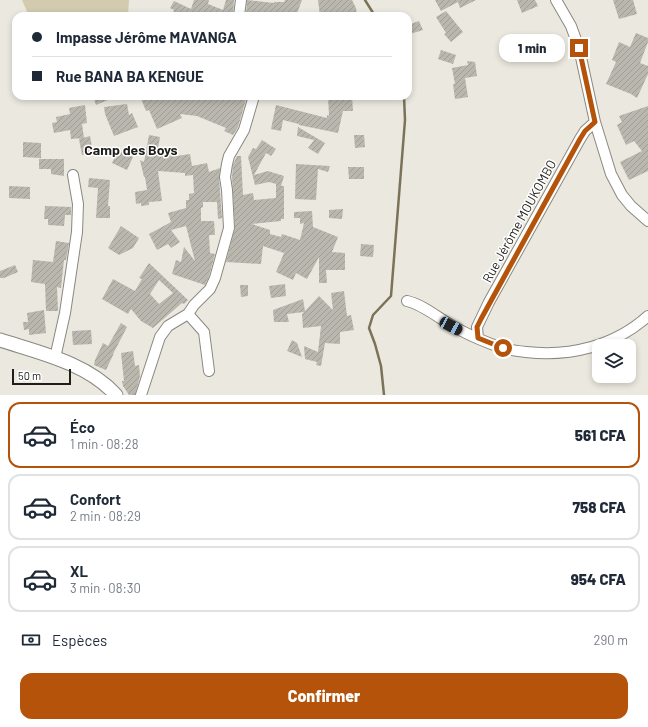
<!DOCTYPE html>
<html lang="fr">
<meta charset="utf-8">
<style>
:root{--surface:#fff;--page:#f6f6f7;--text:#1f2937;--muted:#747a83;--line:#e0e1e3;--accent:#b45309}
body{margin:0;font-family:Barlow,sans-serif;background:var(--page);color:var(--text);height:100vh;display:flex;flex-direction:column;font-size:15px;white-space:nowrap}
*{box-sizing:border-box;margin:0}
p{font-size:13px;color:var(--muted)}
.icon{flex:none;width:22px;height:22px;fill:none;stroke:currentColor;stroke-width:2;stroke-linecap:round;stroke-linejoin:round}
.map{position:relative;height:395px;overflow:hidden}
.drawer{display:flex;flex-direction:column;background:var(--surface);flex:1}
.drawer>*{flex:none}
.hud{position:absolute;left:12px;top:12px;width:400px;height:88px;border-radius:12px;box-shadow:0 2px 6px #0003;display:grid;align-content:center;height:88px;padding:0 20px;background:var(--surface)}
.buttons{position:absolute;left:592px;top:339px;display:grid;gap:8px}
.buttons a{display:grid;place-items:center;width:44px;height:44px;border-radius:8px;background:var(--surface);box-shadow:0 2px 6px #0003;font-size:20px}
.scale{position:absolute;left:12px;bottom:10px;width:59px;box-sizing:border-box;padding-left:4px;border:2px solid #1f1e1b;border-top:0;font-size:11px;line-height:14px;white-space:nowrap;color:#1f1e1b;-webkit-text-stroke:3px #fff;paint-order:stroke}
.end{position:absolute;width:18px;height:18px;margin:-9px;border:5px solid #b45309;background:#fff;box-shadow:0 0 0 2px #fff}
.from{border-radius:50%}
.bubble{position:absolute;height:28px;border-radius:12px;background:var(--surface);box-shadow:0 2px 6px #0003;font-size:13px;font-weight:800;line-height:28px;text-align:center}
.car{position:absolute;width:12px;height:24px;margin:-12px -6px;border-radius:5px;box-shadow:0 0 3px 1px #0007;background:linear-gradient(#222 24%,#8ab4d8 0 40%,#222 0 76%,#8ab4d8 0 86%,#222 0)}
.hud b{display:flex;align-items:center;gap:14px;height:38px;font-size:15px}
.hud b+b{border-top:1px solid var(--line)}
.hud i{width:10px;height:10px;background:var(--text)}
ul{padding:7px 0 0;list-style:none}
li{display:flex;align-items:center;gap:12px;height:66px;margin:0 8px 6px;padding:0 12px;border:2px solid var(--line);border-radius:12px}
li div{flex:1}
li b{display:block;font-size:15px}
li em{font-style:normal;font-weight:800}
li.current{border-color:var(--accent)}
li>.icon{width:36px;height:36px;stroke-width:1.5}
.pay{display:flex;align-items:center;gap:10px;height:44px;padding:0 20px;font-size:15px}
.pay p{margin-inline-start:auto}
.primary-button{display:flex;gap:8px;margin-top:auto;padding:8px 20px}
.primary-button a{flex:1;height:46px;border-radius:12px;background:var(--accent);color:#fff;font-size:16px;font-weight:800;line-height:46px;text-align:center}
.map>svg:first-child{display:block}
.park{fill:#d3cbb0}
.lines{fill:none;stroke-linecap:round;stroke-linejoin:round}
.stream{stroke:#7a7359;stroke-width:2.5}
.building{fill:url(#building-hatch);fill-rule:evenodd}
.minor-casing{stroke:#8a887f;stroke-width:12}
.major-casing{stroke:#8a887f;stroke-width:15}
.minor{stroke:#fff;stroke-width:10}
.major{stroke:#fff;stroke-width:13}
.route{stroke:#b45309;stroke-width:5}
.labels{text-anchor:middle;stroke-width:3;stroke-linejoin:round;paint-order:stroke}
.street-label{font-size:13px;fill:#1f1e1b;stroke:#fff}
.neighbourhood-label{font-size:14px;font-weight:bold;fill:#1f1e1b;stroke:#fff}
</style>
<div class="map">
<svg width="648" height="395" viewBox="0 0 648 395">
<defs>
<pattern id="building-hatch" width="6" height="6" patternUnits="userSpaceOnUse"><rect width="6" height="6" fill="#b9b7ae"/><path d="M-1 1l2-2M0 6l6-6M5 7l2-2" fill="none" stroke="#9f9d95"/></pattern>
</defs>
<rect width="100%" height="100%" fill="#ebe8df"/>
<path class="park" d="M 22,0 L 129,0 L 128,16 L 29,16 Z"/>
<g class="lines">
<path class="stream" d="M 365,0 L 375,16
M 384,395 L 381,366 L 375,344 L 369,328 L 373,315 L 391,296 L 405,120 L 404,96"/>
</g>
<path class="building" d="M 194,0 L 209,0 L 208,4 L 223,10 L 226,0 L 234,0 L 233,16 L 172,16 L 174,10 L 170,8 L 174,1 L 191,9 Z
M 247,0 L 274,3 L 274,2 L 284,2 L 285,0 L 302,0 L 296,16 L 261,12 L 260,16 L 246,16 Z
M 318,0 L 352,0 L 356,8 L 357,16 L 320,16 Z
M 435,0 L 476,0 L 460,8 L 458,2 L 441,11 Z
M 517,0 L 535,0 L 538,6 L 522,13 Z
M 613,0 L 633,0 L 637,14 L 619,19 Z
M 446,11 L 463,32 L 451,42 L 444,34 L 446,33 L 436,17 Z
M 419,21 L 423,30 L 410,34 L 408,25 Z
M 636,33 L 648,38 L 648,42 L 640,63 L 648,66 L 648,74 L 637,98 L 631,94 L 606,84 L 616,62 L 612,60 L 619,42 L 630,47 Z
M 441,50 L 456,55 L 453,64 L 438,59 Z
M 467,61 L 475,62 L 477,76 L 465,78 L 468,97 L 455,99 L 453,84 L 455,84 L 452,68 L 468,65 Z
M 93,96 L 117,96 L 96,105 Z
M 140,96 L 247,96 L 238,127 L 233,135 L 224,131 L 226,128 L 197,116 L 180,114 L 182,118 L 157,129 L 149,110 L 146,111 Z
M 328,96 L 352,96 L 353,111 L 343,111 L 338,133 L 299,125 L 299,124 L 283,120 L 281,131 L 271,129 L 276,105 L 327,118 L 327,115 L 329,116 Z
M 127,104 L 129,115 L 132,113 L 138,127 L 114,136 L 105,114 L 104,107 Z
M 85,105 L 87,123 L 82,124 L 84,138 L 71,139 L 70,130 L 54,133 L 52,123 L 57,122 L 56,117 L 70,114 L 69,108 Z
M 648,106 L 648,171 L 629,180 L 620,162 L 642,151 L 634,141 L 626,145 L 617,125 L 622,122 L 619,116 Z
M 298,127 L 325,143 L 318,154 L 308,148 L 314,140 L 297,136 Z
M 149,135 L 160,137 L 157,154 L 177,154 L 177,156 L 190,154 L 192,166 L 207,163 L 209,172 L 220,168 L 219,178 L 222,218 L 218,219 L 217,202 L 203,202 L 203,207 L 201,208 L 201,221 L 214,221 L 215,235 L 209,235 L 210,253 L 215,254 L 209,276 L 205,285 L 172,274 L 176,260 L 181,262 L 184,247 L 195,261 L 186,226 L 171,230 L 180,242 L 171,248 L 168,244 L 157,250 L 149,234 L 171,222 L 168,213 L 186,208 L 186,200 L 189,200 L 189,194 L 194,193 L 193,175 L 185,176 L 185,173 L 158,171 L 162,201 L 149,202 L 149,205 L 141,206 L 141,203 L 136,204 L 135,192 L 147,190 L 145,177 L 144,177 L 140,160 L 144,162 Z
M 354,135 L 364,135 L 365,147 L 355,148 Z
M 90,136 L 93,153 L 82,155 L 79,139 Z
M 262,140 L 276,149 L 271,156 L 266,153 L 254,175 L 268,171 L 284,176 L 281,186 L 284,186 L 284,219 L 281,219 L 281,221 L 252,224 L 270,230 L 270,234 L 281,237 L 282,234 L 300,240 L 304,223 L 300,224 L 300,218 L 294,218 L 294,212 L 312,211 L 313,227 L 338,237 L 332,252 L 345,253 L 345,270 L 326,270 L 327,283 L 319,283 L 319,257 L 307,279 L 296,273 L 293,280 L 276,272 L 284,253 L 263,246 L 261,264 L 226,262 L 235,228 L 232,177 L 233,165 L 237,156 L 241,156 L 243,195 L 253,193 L 254,200 L 276,198 L 276,184 L 269,182 L 255,185 L 248,157 L 253,148 L 256,149 Z
M 23,142 L 41,143 L 41,158 L 23,157 Z
M 118,150 L 133,157 L 127,170 L 112,163 Z
M 39,159 L 64,159 L 64,176 L 51,174 L 51,169 L 39,169 Z
M 296,164 L 330,166 L 328,172 L 318,169 L 316,200 L 295,199 Z
M 348,167 L 364,167 L 364,179 L 349,179 Z
M 89,178 L 110,180 L 108,206 L 110,206 L 110,218 L 96,218 L 98,188 L 88,187 Z
M 9,186 L 30,187 L 30,199 L 9,198 Z
M 45,206 L 71,207 L 71,215 L 65,215 L 64,226 L 48,225 L 48,219 L 44,219 Z
M 343,209 L 342,219 L 329,218 L 329,210 Z
M 121,226 L 139,238 L 133,248 L 119,255 L 108,248 Z
M 56,241 L 69,243 L 66,260 L 64,260 L 61,288 L 57,287 L 58,311 L 46,311 L 45,284 L 31,282 L 33,260 L 53,262 Z
M 361,244 L 374,245 L 373,257 L 360,256 Z
M 149,263 L 188,300 L 184,304 L 182,303 L 153,328 L 141,321 L 131,309 L 128,314 L 102,299 L 113,279 L 135,291 L 142,279 L 139,278 ZM 159,280 L 173,293 L 159,304 L 150,294 Z
M 15,265 L 18,272 L 4,278 L 0,278 L 0,271 Z
M 285,284 L 286,296 L 271,298 L 269,286 Z
M 240,285 L 248,285 L 248,296 L 241,297 Z
M 344,291 L 347,316 L 351,315 L 354,330 L 340,332 L 340,344 L 325,343 L 321,366 L 316,365 L 317,362 L 305,359 L 304,346 L 318,352 L 321,326 L 303,328 L 302,314 L 304,312 L 287,314 L 289,322 L 274,322 L 273,310 L 303,299 L 305,311 L 319,296 L 333,310 L 331,293 Z
M 44,310 L 46,333 L 29,335 L 29,329 L 24,330 L 23,322 L 28,322 L 27,313 Z
M 121,323 L 127,327 L 113,354 L 114,353 L 106,370 L 94,365 L 95,360 L 103,343 L 108,346 Z
M 91,330 L 92,344 L 73,345 L 72,331 Z
M 292,340 L 297,343 L 302,357 L 287,351 Z
M 133,351 L 135,366 L 139,365 L 140,376 L 135,395 L 129,395 L 123,386 L 122,381 L 124,381 L 121,353 Z"/>
<g class="lines">
<defs>
<path id="minor" d="M 556,0 L 571,26 L 579,48 L 595,122 L 611,174 L 622,195 L 631,206 L 648,221
M 239,16 L 241,0
M 407,301 C 425,305 443,322 460,330 C 473,337 488,343 502,348 C 510,350 518,351 526,352 C 570,357 615,346 648,316
M 188,314 L 204,332 L 209,371
M 478,338 L 477,327 L 489,302 L 580,139 L 585,131 L 595,122
M 55,358 L 65,313 L 77,232 L 78,204 L 73,175
M 141,395 L 160,337 L 168,326 L 188,314 L 194,305 L 210,289 L 215,278 L 229,228 L 227,190 L 225,177 L 227,164 L 229,156 L 244,130 L 254,96"/>
<path id="major" d="M 0,340 C 40,353 87,363 116,395"/>
</defs>
<use href="#minor" class="minor-casing"/>
<use href="#major" class="major-casing"/>
<use href="#minor" class="minor"/>
<use href="#major" class="major"/>
</g>
<g class="lines">
<path class="route" d="M 503,348 L 478,338 L 477,327 L 481,319 L 580,139 L 585,131 L 595,122 L 579,48"/>
</g>
<g class="labels">
<g class="street-label">
<text transform="translate(519 221) rotate(-61)" y="5">Rue Jérôme MOUKOMBO</text>
</g>
<g class="neighbourhood-label">
<text x="131" y="155">Camp des Boys</text>
</g>
</g>
</svg>
<div class="buttons">
<a><svg class="icon" aria-label="layers" viewBox="0 0 24 24"><path d="M12 4l9 5-9 5-9-5zM3 14l9 5 9-5"/></svg></a>
</div>
<div class="scale">50 m</div>
<i class="end from" style="left:503px;top:348px"></i>
<i class="end" style="left:579px;top:48px"></i>
<div class="bubble" style="left:499px;top:34px;width:66px">1 min</div>
<i class="car" style="left:451px;top:326px;rotate:118deg"></i>
<div class="hud">
<b><i class="from"></i>Impasse Jérôme MAVANGA</b>
<b><i></i>Rue BANA BA KENGUE</b>
</div>
</div>
<section class="drawer">
<ul>
<li class="current"><svg class="icon" aria-label="car" viewBox="0 0 24 24"><path d="M5 17H2v-5l4-1 3-4h7l3 4 3 1v5h-3M9 17h6M6 11h13"/><circle cx="7" cy="17" r="2"/><circle cx="17" cy="17" r="2"/></svg><div><b>Éco</b><p>1 min · 08:28</p></div><em>561 CFA</em></li>
<li><svg class="icon" aria-label="car" viewBox="0 0 24 24"><path d="M5 17H2v-5l4-1 3-4h7l3 4 3 1v5h-3M9 17h6M6 11h13"/><circle cx="7" cy="17" r="2"/><circle cx="17" cy="17" r="2"/></svg><div><b>Confort</b><p>2 min · 08:29</p></div><em>758 CFA</em></li>
<li><svg class="icon" aria-label="car" viewBox="0 0 24 24"><path d="M5 17H2v-5l4-1 3-4h7l3 4 3 1v5h-3M9 17h6M6 11h13"/><circle cx="7" cy="17" r="2"/><circle cx="17" cy="17" r="2"/></svg><div><b>XL</b><p>3 min · 08:30</p></div><em>954 CFA</em></li>
</ul>
<div class="pay"><svg class="icon" aria-label="cash" viewBox="0 0 24 24"><path d="M3 7h18v10H3z"/><circle cx="12" cy="12" r="2"/></svg>Espèces<p>290 m</p></div>
<div class="primary-button"><a>Confirmer</a></div>
</section>
